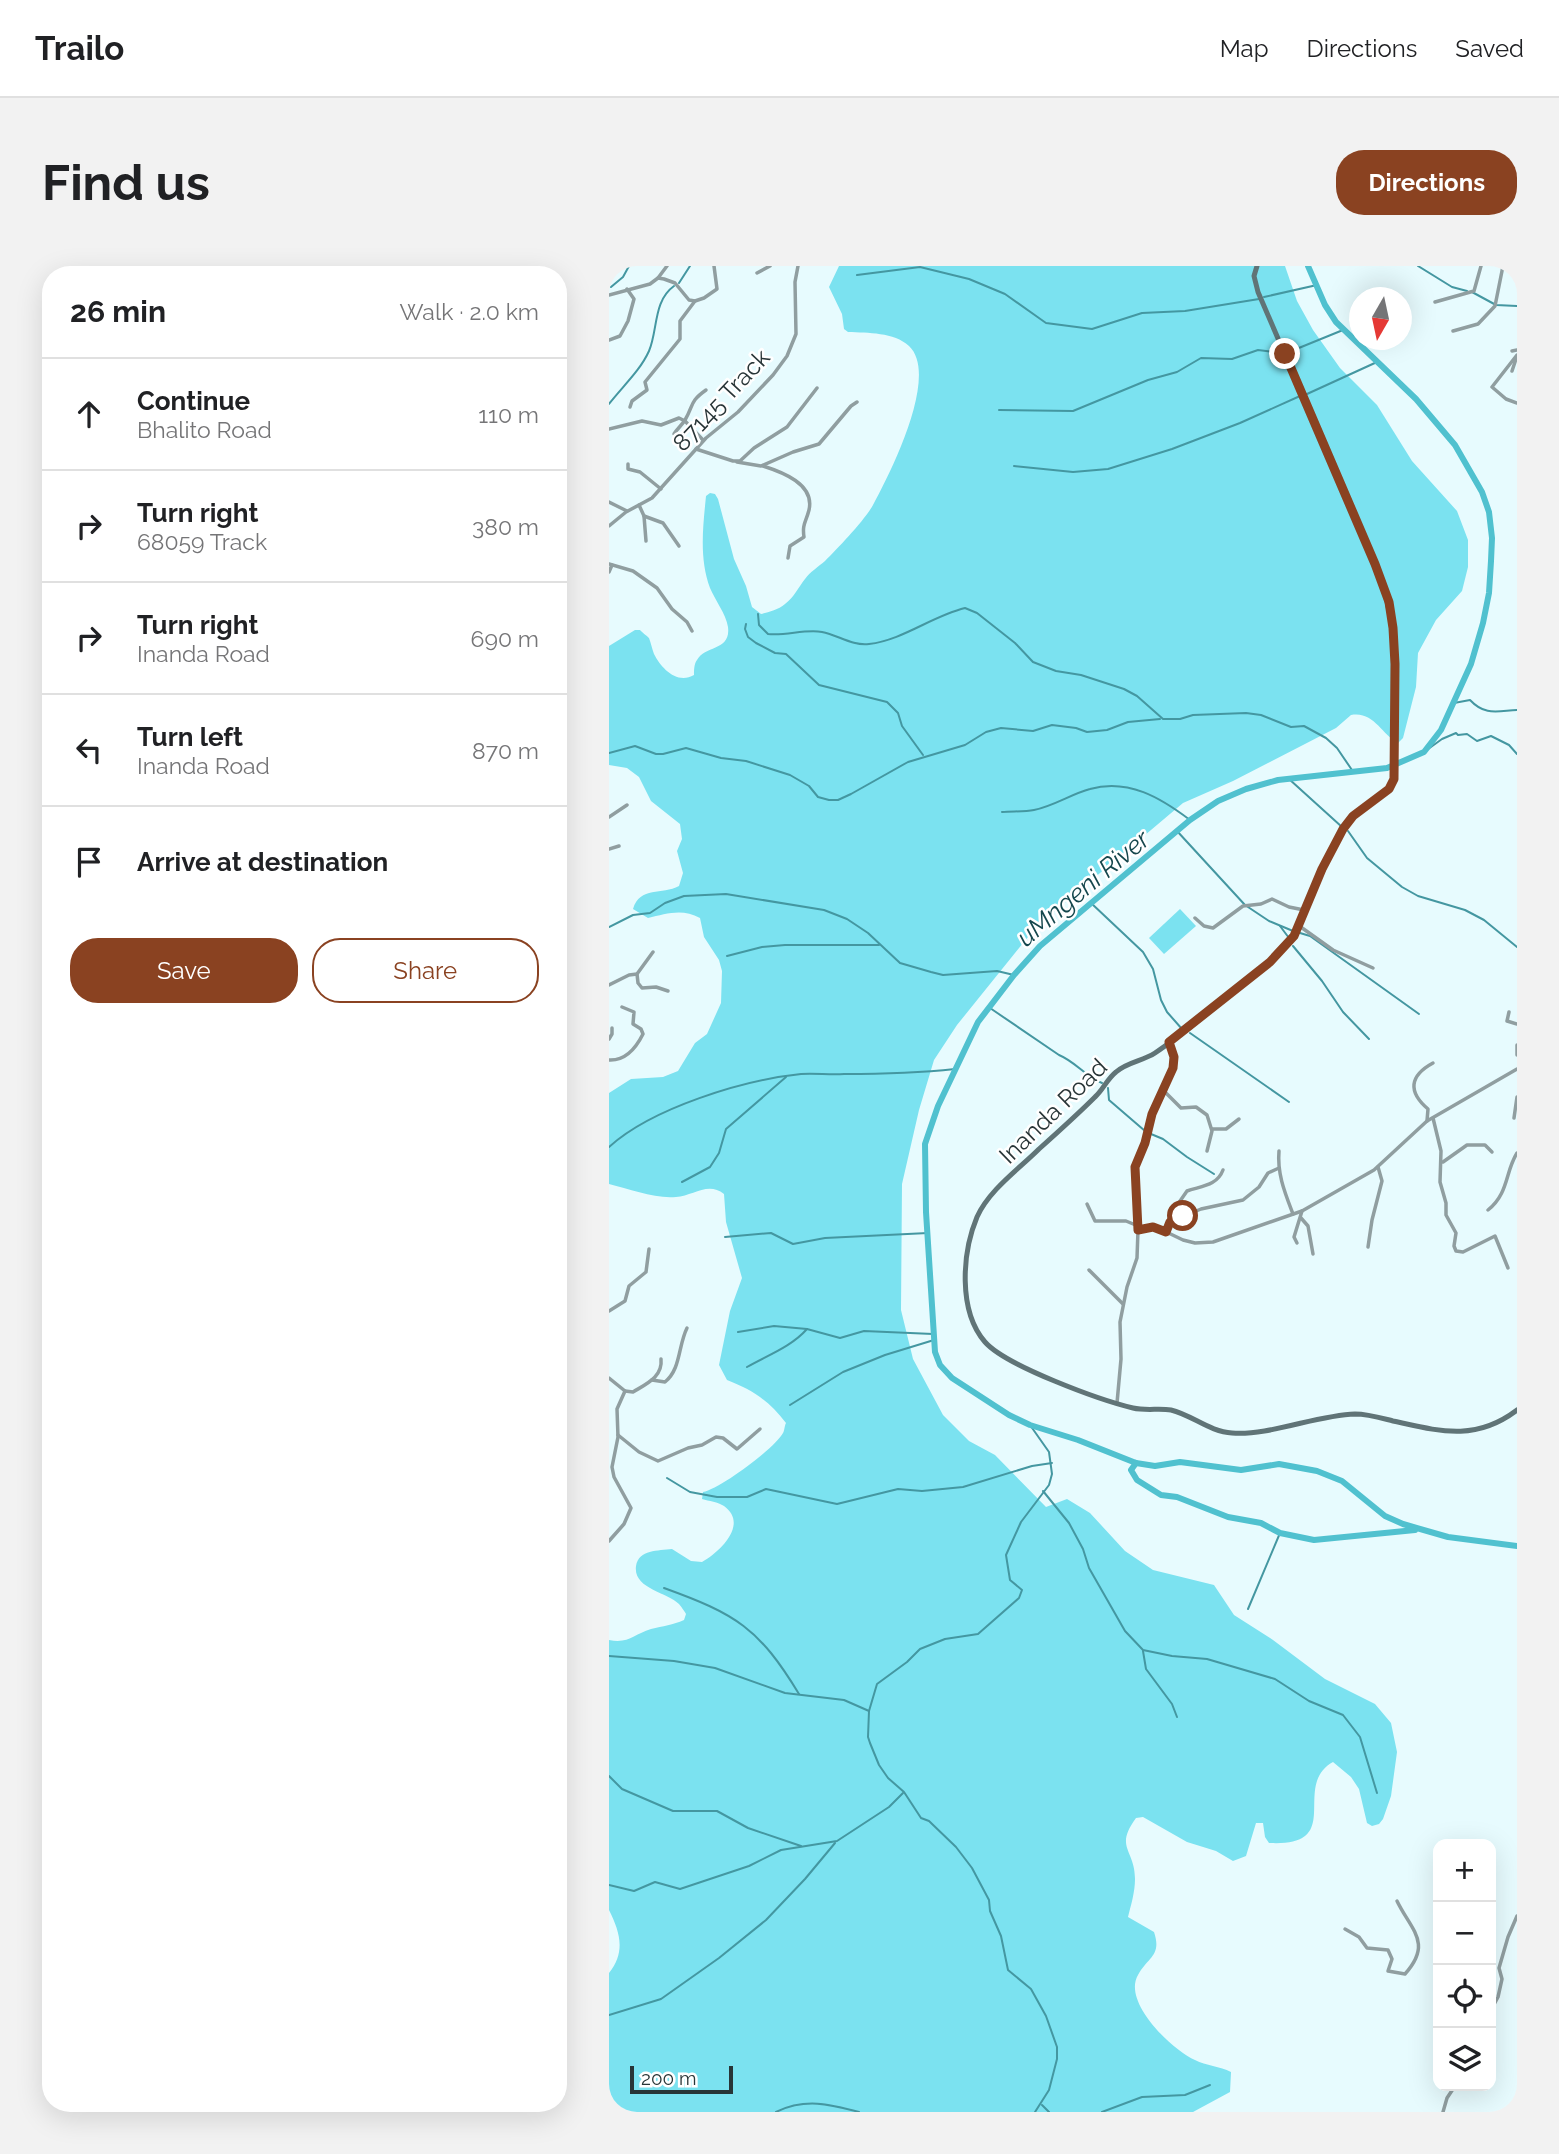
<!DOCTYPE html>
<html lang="en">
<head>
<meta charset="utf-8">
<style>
  body { margin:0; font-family:Raleway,sans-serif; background:#f2f2f2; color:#202124 }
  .controls { position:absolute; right:21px; bottom:21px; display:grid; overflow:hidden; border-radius:14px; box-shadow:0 7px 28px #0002 }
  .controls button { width:63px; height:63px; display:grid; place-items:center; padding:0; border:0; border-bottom:2px solid #e0e0e0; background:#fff; color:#202124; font:35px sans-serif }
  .compass { position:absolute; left:740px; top:21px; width:63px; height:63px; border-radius:50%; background:#fff; box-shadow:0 7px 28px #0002; rotate:189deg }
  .scale { position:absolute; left:21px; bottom:18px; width:103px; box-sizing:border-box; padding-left:7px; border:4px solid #283537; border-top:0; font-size:19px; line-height:24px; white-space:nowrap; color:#283537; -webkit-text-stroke:5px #fff; paint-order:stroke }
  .stop { position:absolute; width:21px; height:21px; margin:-16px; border:5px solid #8a4221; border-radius:50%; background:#fff }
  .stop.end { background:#8a4221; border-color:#fff; box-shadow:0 2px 7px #0008 }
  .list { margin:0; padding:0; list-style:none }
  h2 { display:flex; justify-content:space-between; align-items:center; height:91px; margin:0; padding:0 28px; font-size:30px }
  h2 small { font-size:23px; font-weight:400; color:#757577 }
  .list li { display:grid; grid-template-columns:46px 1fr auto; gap:21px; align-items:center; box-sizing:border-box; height:112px; padding:0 28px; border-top:2px solid #e0e0e0 }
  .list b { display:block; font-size:26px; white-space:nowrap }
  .list p { margin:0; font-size:23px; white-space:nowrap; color:#757577 }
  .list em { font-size:23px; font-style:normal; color:#757577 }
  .actions { display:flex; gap:14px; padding:21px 28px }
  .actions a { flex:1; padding:16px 0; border:2px solid #8a4221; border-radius:28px; text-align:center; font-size:24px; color:#8a4221 }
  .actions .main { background:#8a4221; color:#fff }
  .icon { flex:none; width:38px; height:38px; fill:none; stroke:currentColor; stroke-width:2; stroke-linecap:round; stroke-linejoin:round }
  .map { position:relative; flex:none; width:908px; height:1846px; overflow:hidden; border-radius:28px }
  header { display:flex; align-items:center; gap:42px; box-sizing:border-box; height:98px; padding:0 35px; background:#fff; border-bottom:2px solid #e0e0e0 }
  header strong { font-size:33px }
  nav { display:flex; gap:38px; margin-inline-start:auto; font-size:24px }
  .intro { display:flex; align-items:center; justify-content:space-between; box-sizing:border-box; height:168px; padding:0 42px }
  h1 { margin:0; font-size:49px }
  .button { padding:18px 32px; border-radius:28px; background:#8a4221; color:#fff; font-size:24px; font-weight:700 }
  main { display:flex; gap:42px; padding:0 42px }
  aside { flex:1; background:#fff; border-radius:28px; box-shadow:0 7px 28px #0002 }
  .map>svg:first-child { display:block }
  .green { fill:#7be2f0 }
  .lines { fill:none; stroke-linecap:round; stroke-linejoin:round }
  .stream { stroke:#4497a1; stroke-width:2 }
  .river { stroke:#50c1cf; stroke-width:6 }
  .street { stroke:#909ea0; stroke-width:3.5 }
  .secondary { stroke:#607477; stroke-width:5 }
  .route { stroke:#8a4221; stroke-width:9 }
  .labels { text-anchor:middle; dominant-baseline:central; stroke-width:5; stroke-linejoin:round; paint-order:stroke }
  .street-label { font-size:24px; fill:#283537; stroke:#fff }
  .water-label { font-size:26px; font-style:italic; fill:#15474d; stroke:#fff }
</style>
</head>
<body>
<header>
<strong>Trailo</strong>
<nav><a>Map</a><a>Directions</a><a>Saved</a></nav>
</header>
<div class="intro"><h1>Find us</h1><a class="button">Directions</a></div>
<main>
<aside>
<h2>26 min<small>Walk · 2.0 km</small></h2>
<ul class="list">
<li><svg class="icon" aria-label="ahead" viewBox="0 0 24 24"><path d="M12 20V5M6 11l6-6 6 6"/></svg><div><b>Continue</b><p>Bhalito Road</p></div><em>110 m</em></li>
<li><svg class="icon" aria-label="right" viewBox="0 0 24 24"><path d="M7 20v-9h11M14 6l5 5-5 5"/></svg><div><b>Turn right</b><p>68059 Track</p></div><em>380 m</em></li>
<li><svg class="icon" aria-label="right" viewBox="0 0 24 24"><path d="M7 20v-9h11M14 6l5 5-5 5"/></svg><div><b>Turn right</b><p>Inanda Road</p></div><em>690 m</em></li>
<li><svg class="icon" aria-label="left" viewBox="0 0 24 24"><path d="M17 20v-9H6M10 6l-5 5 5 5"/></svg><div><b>Turn left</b><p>Inanda Road</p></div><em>870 m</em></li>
<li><svg class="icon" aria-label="arrive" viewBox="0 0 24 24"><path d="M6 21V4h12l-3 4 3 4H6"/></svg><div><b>Arrive at destination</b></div></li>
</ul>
<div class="actions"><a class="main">Save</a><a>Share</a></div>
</aside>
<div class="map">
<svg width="908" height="1846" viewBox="0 0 908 1846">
  <rect width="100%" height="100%" fill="#e7fbfe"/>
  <!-- green -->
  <g class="green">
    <path d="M230,0H676L688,35L704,64L731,102L768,139L803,195L848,245L859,274V301L853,325L827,354L809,387L807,421L794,472L789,477C772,468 765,445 742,449L727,462L624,515L574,537L427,661L348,759L325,794L310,844L293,918L292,1044L304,1093L334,1149L360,1175L386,1189L437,1241L458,1233L481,1247L516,1285L544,1304L605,1319L625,1349L664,1374L716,1413L766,1438L782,1457L788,1486L782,1530L774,1553L770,1558L763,1560L758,1557L750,1523L742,1511L724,1496C681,1520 738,1581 660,1577L656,1571L654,1557H647L637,1590L624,1595L607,1585L578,1576L534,1551L527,1552C505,1582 526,1583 526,1613C526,1626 522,1639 519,1651L545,1666C553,1690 539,1691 529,1709C513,1736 563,1784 586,1794C597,1800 611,1800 622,1806L621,1826L584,1846H0V1707C17,1686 11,1666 0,1644V1374C20,1378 25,1368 42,1363C54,1360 64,1359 75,1354L77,1348C76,1346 71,1339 70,1338C58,1326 24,1323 27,1300C30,1283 49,1285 63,1283L82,1295L93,1296C111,1286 140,1258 115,1240C109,1236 100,1235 93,1233L94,1226C111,1223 166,1182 174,1167C175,1166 176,1158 177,1157C160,1135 144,1124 118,1114L110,1099L121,1045L133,1012L117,956L115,928C99,915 84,930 67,931C46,933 21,923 0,918V827L22,813L54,811L69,805L86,777L98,768L112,737L113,705L110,694L95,671L91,652C73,642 57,648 39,652L24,643C31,620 53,629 70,620L74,607L68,585L73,573L71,558L42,535L30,511L18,502L0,499V380L26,364H31C33,366 39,371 40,372C42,377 43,383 45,388C52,402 68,419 85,409C85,404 85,398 88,394C96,379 122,385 119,361C117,348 106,334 101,322C90,292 94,261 97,230L101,227L106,228L109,233L125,293L137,320L143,341L152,348C160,346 169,344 176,338C185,331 189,322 196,313C201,306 209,301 216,295C229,282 255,255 264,239C281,208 331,109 300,80C285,66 259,67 239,66L235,63L233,48L220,21Z"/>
    <path d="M571,643L587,660L555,688L540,672Z"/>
  </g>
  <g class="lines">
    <!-- stream -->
    <g class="stream">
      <path d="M809,0L843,21L858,25"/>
      <path d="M248,9L311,1L360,13L396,28L437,57L483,63L533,47L576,45L650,33"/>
      <path d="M70,17L81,0"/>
      <path d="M2,21L14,11L20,0"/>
      <path d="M863,26L887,39L908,40"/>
      <path d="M655,31L708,19"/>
      <path d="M680,86L734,64"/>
      <path d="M698,128L768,96"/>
      <path d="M0,138C13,121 31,105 40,85C49,64 44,35 65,20"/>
      <path d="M390,144L464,145L539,114L568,106L592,92L623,93L649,84L674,87"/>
      <path d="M405,200L464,206L499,203L563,183L631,157L691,130"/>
      <path d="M149,348L150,359L159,368C177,370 196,363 213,366C229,369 243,380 260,378C294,374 323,350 356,342L368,347L406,377L424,396L447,405L472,409L515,423L528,430L554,453H571L584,449L637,447L652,449L682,461L695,460L717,472L728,482L745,507"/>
      <path d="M137,358L136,363L139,371L147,377L166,387L177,388L210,419L278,436L289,447L293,460L314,489"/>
      <path d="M845,437L861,434C876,450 888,445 908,444"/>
      <path d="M815,486L833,473L847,467L849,469L858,468L868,475L882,470L900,479L908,488"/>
      <path d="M0,487L26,480L47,488H54L77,482L112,492L137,495L181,509L200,520L209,531L220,534H229L242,528L299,496L356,479L377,466L392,462L424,465L443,459L467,462L478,466L498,464L519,456L551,453"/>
      <path d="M680,513L733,561"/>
      <path d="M393,546C403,545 415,546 425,544C445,540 462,528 481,523C519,512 552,532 581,554"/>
      <path d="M568,565L636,639L660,655L684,665"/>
      <path d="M739,565L758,592L793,621L809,630L856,644L875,654L908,681"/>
      <path d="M482,637L534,686L544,703L552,734L558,746L573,763"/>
      <path d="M671,660L680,672"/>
      <path d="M0,661L24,649L41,647L56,637L75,630L117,628L215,644L238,653L259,667L291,697L322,706L334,709L388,705L405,709"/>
      <path d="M691,667L701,670L810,748"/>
      <path d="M684,680L713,715L734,746L760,773"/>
      <path d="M118,690L153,681L176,679H270"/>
      <path d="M381,742L450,789C467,796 477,811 493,817"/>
      <path d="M581,767L680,836"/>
      <path d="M499,822L500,834L536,865"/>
      <path d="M542,868L554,873L578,891L605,908"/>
      <path d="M0,881C43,842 134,814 192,808C206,807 221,809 235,808C272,808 309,807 346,803"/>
      <path d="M73,916L101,901L110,887L117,863L177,811"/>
      <path d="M116,971L162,967L184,978L216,972L319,967"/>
      <path d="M129,1066L165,1060L198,1063L231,1072L255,1065L324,1068"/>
      <path d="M138,1101C159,1089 182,1081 198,1063"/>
      <path d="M181,1139L234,1106L276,1089L325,1074"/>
      <path d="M421,1159L440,1186L443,1208L440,1219L412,1256L397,1289L401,1314L413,1324L410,1332L369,1368L336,1373L311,1383L298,1396L268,1418L260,1445L259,1471L261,1477L270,1499L279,1512L295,1526L312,1552L320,1555L347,1581L363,1602L380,1634L381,1645L392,1670L399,1704L422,1723L437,1750L448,1781V1793L440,1824L426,1846"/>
      <path d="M58,1212L81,1226L108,1231H138L157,1223L228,1238L289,1223L313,1225L354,1221L423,1200L443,1197"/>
      <path d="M434,1225L460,1257L474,1283L480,1302L516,1365L534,1384L563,1390L598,1393L666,1413L700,1435L734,1449L751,1471L768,1527"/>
      <path d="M55,1322C127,1348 150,1362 190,1428"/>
      <path d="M639,1343L671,1267"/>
      <path d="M534,1385L537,1403L563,1438L568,1451"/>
      <path d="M0,1390L65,1395L106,1402L176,1427L235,1434L260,1445"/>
      <path d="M0,1510L13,1523L64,1545H108L139,1562L192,1580"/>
      <path d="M0,1619L25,1625L46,1616L71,1623L140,1600L172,1584L228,1575L280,1541L294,1527"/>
      <path d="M0,1749L52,1733L110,1692L157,1654L196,1613L226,1577"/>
      <path d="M0,1837L6,1846"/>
      <path d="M433,1839L440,1846"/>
      <path d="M167,1846C196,1832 220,1838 250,1846"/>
      <path d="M493,1846L533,1831L576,1829L601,1819"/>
    </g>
    <!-- river -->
    <g class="river">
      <path d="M699,0L716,39L727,56L807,133L846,179L873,226L880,246L883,272L882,295L880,327L874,357L862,398L832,464L815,486L778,502L669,514L637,523L609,535L581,554L431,680L405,709L369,756L329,840L316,878L317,946L326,1086L331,1099L343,1112L400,1149L421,1159L469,1174L527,1197L546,1200L571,1196L632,1204L670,1198L708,1205L733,1215L776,1250L794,1258L839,1271L908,1280"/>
      <path d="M527,1197L522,1204L528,1214L552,1229L568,1231L619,1251L652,1257L671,1267L705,1274L806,1264"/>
    </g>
    <!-- street -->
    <g class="street">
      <path d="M148,7L161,0"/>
      <path d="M49,12L58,0"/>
      <path d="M0,29L41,18L49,12L55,13L66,17L80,34L86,35L95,32L108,23L105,0"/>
      <path d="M826,36L865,25L872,0"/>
      <path d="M844,65L869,58L886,40L894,0"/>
      <path d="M0,74L11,70L19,55L25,33L18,23"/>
      <path d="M903,85L908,84"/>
      <path d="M908,89L883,121L897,133L908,137"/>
      <path d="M903,105L907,93"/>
      <path d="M21,141L23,135L38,124L36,116L71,73V55L86,35"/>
      <path d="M0,163L33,155L52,159L70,152L76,155L94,174"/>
      <path d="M65,168C68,163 73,159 76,154C85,139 80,136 97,124"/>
      <path d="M87,183L124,195H131L145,182L178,161L208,122"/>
      <path d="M128,196L152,200L184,186L210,178L242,140L248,136"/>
      <path d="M19,198V203L31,206L52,223"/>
      <path d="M154,200C173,206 206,218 200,244C197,256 193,258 195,271L181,280L179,292"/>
      <path d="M0,236L18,245"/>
      <path d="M30,239L35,250L37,275"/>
      <path d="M35,250L54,257L70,280"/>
      <path d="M0,260L17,246L43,232L97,172L129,146L164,109L178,90L187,68L186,16L189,0"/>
      <path d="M0,298L24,305L48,322L63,343L78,356L83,365"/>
      <path d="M0,306L3,299"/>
      <path d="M0,551L18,539"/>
      <path d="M0,583L10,580"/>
      <path d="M586,652L595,660L604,662L634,640L652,638L663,633L680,641L695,644"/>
      <path d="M689,659L724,684L764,702"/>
      <path d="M28,708L29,717L33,722L47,721L59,725"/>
      <path d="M0,719L20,709L28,708L44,686"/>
      <path d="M900,746L898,755L908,758"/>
      <path d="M0,773L3,768V762"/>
      <path d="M908,779V789"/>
      <path d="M0,794C17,795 27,782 34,768L32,763L24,758L25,746L13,741"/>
      <path d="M554,824L572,842L587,841L598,849L603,865L598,885"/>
      <path d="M824,852L832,885L831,916L837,937V949L847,967L845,980L847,985L854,986L886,970L899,1002"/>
      <path d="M905,852L908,831"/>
      <path d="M818,855L819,843C799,826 800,810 824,797"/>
      <path d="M603,863H617L630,853"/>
      <path d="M670,885C668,908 676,927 684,948"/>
      <path d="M834,896L858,879H876L883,886"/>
      <path d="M478,938L486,955H517L529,960"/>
      <path d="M879,944C900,927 896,906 908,887"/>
      <path d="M692,952L699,960L704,988"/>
      <path d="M561,956L592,943L634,934L650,921L659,907L670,902"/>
      <path d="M529,964L526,901L536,877L543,848L564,801L565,791L560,778"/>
      <path d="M557,966L562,948L578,925C592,920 608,920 614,904"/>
      <path d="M688,977L685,971L693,945"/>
      <path d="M759,981L763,954L773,915L769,901"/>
      <path d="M480,1004L514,1038"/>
      <path d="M0,1045L16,1035L20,1020L37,1006L40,983"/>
      <path d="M0,1112L16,1125L8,1143L9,1171L3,1201L5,1211L22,1242L15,1258L0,1275"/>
      <path d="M43,1114L56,1116C72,1103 69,1080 78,1062"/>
      <path d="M16,1125L24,1126C37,1118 54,1111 52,1093"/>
      <path d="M508,1137L512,1093L511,1056L518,1021L528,992L529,964L547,961L574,974L586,977L604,976L693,945L765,904L818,855L908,803"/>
      <path d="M9,1169L30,1186L49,1195L79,1182L93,1179L107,1171L114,1172L128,1183L151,1163"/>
      <path d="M736,1663L750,1671L758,1682L779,1684L783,1693L779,1705L796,1708C824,1677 802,1664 788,1635"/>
      <path d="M882,1744L889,1731L893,1713L890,1702L899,1671L908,1650"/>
      <path d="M834,1846L838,1832L846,1820"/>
    </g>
    <!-- secondary -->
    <path class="secondary" d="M648,0L645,10L649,26L766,298C789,355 785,393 785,452C785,473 788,497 784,517L778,525L744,550L734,563L713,603L685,670L661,696C623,726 586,760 546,787C534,795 518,796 507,806C498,813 494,824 486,831C468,849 449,866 430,883C410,903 380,924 368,951C353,987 349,1045 376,1076C397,1100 491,1134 524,1142C537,1145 550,1142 562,1144C583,1149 601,1166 623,1167C660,1170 708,1149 746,1148C759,1148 772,1152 784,1155C830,1165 866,1176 908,1144"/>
  </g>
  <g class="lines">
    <!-- route -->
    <path class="route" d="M574,950L561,956L557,966L544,961L529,964L526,901L536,877L543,848L564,802L565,791L560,776L661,696L685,670L713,603L734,563L744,550L780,523L785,513L786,398L784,362L780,336L766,298L676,88"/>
  </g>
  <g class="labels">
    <!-- street labels -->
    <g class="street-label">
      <text transform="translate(112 134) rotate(-47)">87145 Track</text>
      <text transform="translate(444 845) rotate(-44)">Inanda Road</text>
    </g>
    <!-- water labels -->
    <g class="water-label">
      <text transform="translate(474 622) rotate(-40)">uMngeni River</text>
    </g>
  </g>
</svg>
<div class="controls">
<button>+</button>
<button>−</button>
<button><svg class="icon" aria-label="locate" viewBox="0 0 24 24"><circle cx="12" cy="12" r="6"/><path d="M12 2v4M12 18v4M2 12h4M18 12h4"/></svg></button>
<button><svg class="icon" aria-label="layers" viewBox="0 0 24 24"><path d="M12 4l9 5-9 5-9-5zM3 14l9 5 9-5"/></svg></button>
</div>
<svg class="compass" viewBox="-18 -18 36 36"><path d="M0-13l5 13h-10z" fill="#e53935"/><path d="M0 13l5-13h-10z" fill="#757577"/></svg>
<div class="scale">200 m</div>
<div class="stop" style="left:574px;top:950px"></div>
<div class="stop end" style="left:676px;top:88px"></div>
</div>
</main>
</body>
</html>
